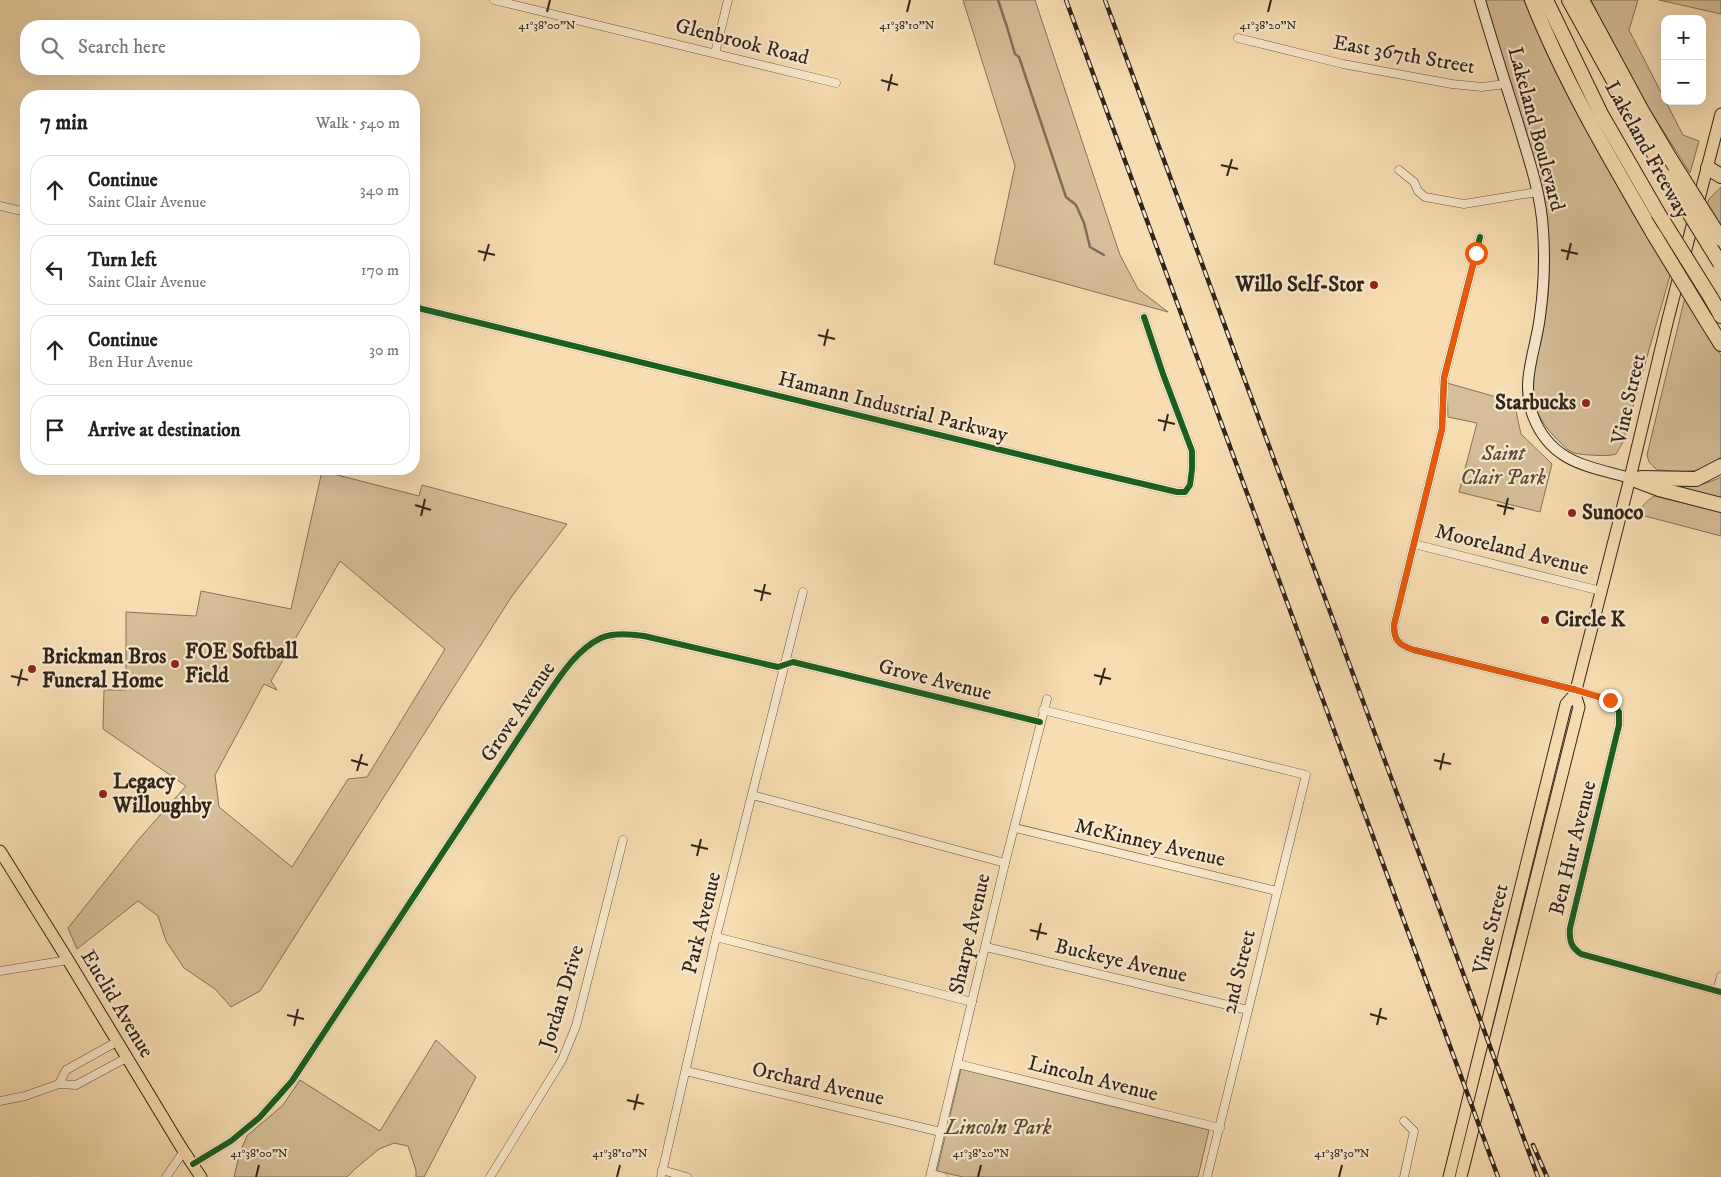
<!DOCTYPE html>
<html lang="en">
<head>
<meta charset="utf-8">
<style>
  body { margin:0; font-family:"IM FELL DW Pica",serif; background:#f6f6f6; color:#222 }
  .controls { position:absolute; right:15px; top:15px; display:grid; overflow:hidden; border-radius:10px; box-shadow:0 5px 20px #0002 }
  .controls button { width:45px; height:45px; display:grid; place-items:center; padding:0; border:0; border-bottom:1px solid #e0e0e0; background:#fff; color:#222; font:25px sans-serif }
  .stop { position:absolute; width:15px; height:15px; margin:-11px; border:4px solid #ea580c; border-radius:50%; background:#fff }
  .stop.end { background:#ea580c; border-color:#fff; box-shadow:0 1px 5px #0008 }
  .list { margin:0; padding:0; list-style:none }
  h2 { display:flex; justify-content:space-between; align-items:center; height:65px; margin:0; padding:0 20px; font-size:21px }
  h2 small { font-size:16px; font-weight:400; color:#767676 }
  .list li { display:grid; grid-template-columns:32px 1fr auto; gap:15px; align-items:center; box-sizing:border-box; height:70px; margin:0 10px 10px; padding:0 10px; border:1px solid #e0e0e0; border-radius:20px }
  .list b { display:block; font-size:19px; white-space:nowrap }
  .list p { margin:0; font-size:16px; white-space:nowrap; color:#767676 }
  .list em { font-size:16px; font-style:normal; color:#767676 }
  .icon { flex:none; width:28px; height:28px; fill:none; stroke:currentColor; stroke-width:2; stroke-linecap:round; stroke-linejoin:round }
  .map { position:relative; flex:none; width:1721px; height:1177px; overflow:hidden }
  .search { position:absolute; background:#fff; box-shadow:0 5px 20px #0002; left:20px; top:20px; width:400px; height:55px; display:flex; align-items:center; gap:12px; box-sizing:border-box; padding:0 18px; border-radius:20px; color:#767676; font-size:19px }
  .panel { position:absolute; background:#fff; box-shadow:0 5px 20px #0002; left:20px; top:90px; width:400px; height:385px; border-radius:20px }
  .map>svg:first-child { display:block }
  .green { fill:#d6be98; stroke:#83725a; fill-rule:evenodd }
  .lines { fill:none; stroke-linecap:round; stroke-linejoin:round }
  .stream { stroke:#7f6e57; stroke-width:2.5 }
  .street-casing { stroke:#625341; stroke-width:9 }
  .secondary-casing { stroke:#30251b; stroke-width:12 }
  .primary-casing { stroke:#30251b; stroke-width:13 }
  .highway-casing { stroke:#30251b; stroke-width:16 }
  .street { stroke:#fae9cd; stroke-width:8 }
  .secondary { stroke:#fae9cd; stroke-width:10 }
  .primary { stroke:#f8ddb2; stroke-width:11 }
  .highway { stroke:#f8ddb2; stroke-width:14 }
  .rail-casing { stroke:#30251b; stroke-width:4.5 }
  .rail { stroke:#fae9cd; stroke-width:2.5; stroke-dasharray:8; stroke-linecap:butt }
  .highway-bridge-casing { stroke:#30251b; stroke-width:16; stroke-linecap:butt }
  .highway-bridge { stroke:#f8ddb2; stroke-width:14 }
  .cycleway-casing { stroke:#fae9cd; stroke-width:9 }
  .cycleway { stroke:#1b5e20; stroke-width:6 }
  .route { stroke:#ea580c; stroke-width:6 }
  .ticks { fill:none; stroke:#30251b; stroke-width:2 }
  .poi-dot { fill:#8f2418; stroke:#fae9cd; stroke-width:2 }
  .labels { text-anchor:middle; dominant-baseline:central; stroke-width:4.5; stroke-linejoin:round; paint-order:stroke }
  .street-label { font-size:21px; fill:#30251b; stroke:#fae9cd }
  .poi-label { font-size:21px; font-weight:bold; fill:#30251b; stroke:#fae9cd; text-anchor:start }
  .park-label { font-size:21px; font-style:italic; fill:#5a4b3a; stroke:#fae9cd }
  .ticks-label { font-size:12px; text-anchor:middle; fill:#30251b; stroke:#fae9cd; stroke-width:4.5; stroke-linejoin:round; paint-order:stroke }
</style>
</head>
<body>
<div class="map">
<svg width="1721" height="1177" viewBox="0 0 1721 1177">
  <rect width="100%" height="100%" fill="#f8ddb2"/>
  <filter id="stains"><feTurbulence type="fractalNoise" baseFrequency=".004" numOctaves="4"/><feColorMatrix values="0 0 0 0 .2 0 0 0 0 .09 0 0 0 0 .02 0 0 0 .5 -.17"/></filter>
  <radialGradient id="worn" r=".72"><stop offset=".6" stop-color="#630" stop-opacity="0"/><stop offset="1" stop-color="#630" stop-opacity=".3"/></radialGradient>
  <!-- green -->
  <g class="green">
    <path d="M963,0H1035L1120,255L1138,289L1168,312L994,264L1015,166Z"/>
    <path d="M1485,0H1524L1562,83L1632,212L1671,272L1623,442L1616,454C1609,457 1582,455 1574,453C1569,451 1565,448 1562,444C1537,421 1528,400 1534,366C1536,356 1540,346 1542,336C1545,319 1548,301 1549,283C1550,248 1546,215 1540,180Z"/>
    <path d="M1591,0H1638L1629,30L1683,135L1699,141L1690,173L1629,77Z"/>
    <path d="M1659,0H1721V14Z"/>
    <path d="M1721,187V230L1707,206L1709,199Z"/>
    <path d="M1685,297L1721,355V457C1700,476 1683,471 1657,470L1649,462L1647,455Z"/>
    <path d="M1447,383L1514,402L1521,434L1552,464L1540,512L1459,492L1477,423L1448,417Z"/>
    <path d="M322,471L419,496L422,485L567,524L512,596L260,991L231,1007L215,989L184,968L166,941L158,916L138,901L77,949L68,928L139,839L186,786L103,729L104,690H126V612L196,616L201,591L291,609ZM340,561L445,649L367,777L348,779L292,867L219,807L215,775L264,684L277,690L271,681Z"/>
    <path d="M1721,477V501L1672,486C1690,488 1705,485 1721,477Z"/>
    <path d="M1654,496L1721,512V536L1641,515C1641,505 1646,502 1654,496Z"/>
    <path d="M436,1040L476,1077L424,1177H416V1170L408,1146L394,1143L379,1149L355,1169L347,1177H234L240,1152L247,1136L283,1105L300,1080L380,1131Z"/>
    <path d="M961,1069L1209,1130L1198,1177H963L937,1171Z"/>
  </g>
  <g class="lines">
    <!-- stream -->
    <path class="stream" d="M998,0L1007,27L1015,54L1019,57L1066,197L1076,205L1084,223L1090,247L1104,255"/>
    <!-- street casing -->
    <g class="street-casing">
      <g id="street">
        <path d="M494,0L836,83"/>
        <path d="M1238,38L1343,64L1452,84L1482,87L1505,84"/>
        <path d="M715,53L728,0"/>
        <path d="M1399,170L1414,182L1418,191L1425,197L1464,204L1537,192"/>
        <path d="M0,206L26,212"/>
        <path d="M1480,237L1444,378L1442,429L1394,625C1394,641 1399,645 1414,650L1576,690L1612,701L1619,712V725L1570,928C1569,941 1571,947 1581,954L1721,992"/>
        <path d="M414,307L1075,468L1177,492H1185L1190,485L1192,469V451L1163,374L1144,317"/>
        <path d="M1414,544L1601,591"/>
        <path d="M1043,710L1306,775L1207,1177"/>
        <path d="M752,795L1005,863"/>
        <path d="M1015,828L1277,891"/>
        <path d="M716,937L972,1002"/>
        <path d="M986,947L1248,1010"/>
        <path d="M0,971L68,960"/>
        <path d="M1717,991L1721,976"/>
        <path d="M958,1064L1220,1128"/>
        <path d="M686,1071L941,1132"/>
        <path d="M59,1084L66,1070L118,1041"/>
        <path d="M0,1101L25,1096L59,1084L76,1085L128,1057"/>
        <path d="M1404,1121L1414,1131L1404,1177"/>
        <path d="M193,1164L231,1141L259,1118L292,1081L541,704C558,680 574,651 601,638C614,632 631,634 644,636L778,667L793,662L1040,722"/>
        <path d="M662,1170L687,1177"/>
        <path d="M931,1174L943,1177"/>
        <path d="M166,1177L184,1151"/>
        <path d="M490,1177L562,1060L576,1026L623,840"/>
        <path d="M661,1177L716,937L803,592"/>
        <path d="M930,1177L1005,863L1047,699"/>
      </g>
    </g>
    <!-- secondary casing -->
    <g class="secondary-casing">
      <path id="secondary" d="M1480,0C1492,41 1505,82 1518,123C1528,157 1541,193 1543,230C1545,259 1544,287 1540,316C1536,351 1520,381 1533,416C1551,463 1588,466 1630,478"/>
    </g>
    <!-- primary casing -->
    <g class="primary-casing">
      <g id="primary">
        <path d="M0,851L68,960L181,1147L201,1177"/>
        <path d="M1449,1177L1566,704L1575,694L1576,690L1630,478L1668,319L1721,114"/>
        <path d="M1461,1177L1579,707L1575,694"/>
      </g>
    </g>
    <!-- highway casing -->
    <g class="highway-casing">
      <g id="highway">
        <path d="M1532,0C1564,81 1609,157 1653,233"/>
        <path d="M1546,0L1601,114L1658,213"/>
        <path d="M1569,0L1667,177"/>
        <path d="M1582,0L1642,111L1671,160"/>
        <path d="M1708,168L1721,176"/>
        <path d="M1711,298L1721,316"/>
        <path d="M1706,320L1721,344"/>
        <path d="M1630,478L1659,489L1721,505"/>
        <path d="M1641,478L1696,479L1721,466"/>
      </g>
    </g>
    <!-- street -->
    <use href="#street" class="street"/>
    <!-- secondary -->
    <use href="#secondary" class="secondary"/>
    <!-- primary -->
    <use href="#primary" class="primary"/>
    <!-- highway -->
    <use href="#highway" class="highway"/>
    <!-- rail casing -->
    <g class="rail-casing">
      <g id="rail">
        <path d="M1066,0L1498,1177"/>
        <path d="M1105,0L1538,1177"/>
        <path d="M1533,1145L1547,1177"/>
      </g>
    </g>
    <!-- rail -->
    <use href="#rail" class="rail"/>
    <!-- highway-bridge casing -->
    <g class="highway-bridge-casing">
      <g id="highway-bridge">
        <path d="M1671,160L1721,239"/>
        <path d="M1667,177L1720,263"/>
        <path d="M1658,213L1711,298"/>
        <path d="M1653,233L1706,320"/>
      </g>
    </g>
    <!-- highway-bridge -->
    <use href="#highway-bridge" class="highway-bridge"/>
    <!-- cycleway casing -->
    <g class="cycleway-casing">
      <g id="cycleway">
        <path d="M1480,237L1444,378L1442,429L1394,625C1394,641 1399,645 1414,650L1576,690L1612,701L1619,712V725L1570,928C1569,941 1571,947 1581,954L1721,992"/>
        <path d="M414,307L1075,468L1177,492H1185L1190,485L1192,469V451L1163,374L1144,317"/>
        <path d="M193,1164L231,1141L259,1118L292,1081L541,704C558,680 574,651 601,638C614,632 631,634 644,636L778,667L793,662L1040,722"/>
      </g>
    </g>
    <!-- cycleway -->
    <use href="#cycleway" class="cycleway"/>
  </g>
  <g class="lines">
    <!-- route -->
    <path class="route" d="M1476,253L1444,378L1442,429L1394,625C1394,641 1399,645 1414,650L1576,690L1610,700"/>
  </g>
  <!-- ticks -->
  <path class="ticks" d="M547,12L550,0M907,12L910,0M1268,12L1271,0M881,80L898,85M888,91L892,74M1221,165L1238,169M1227,176L1232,159M1561,250L1578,254M478,251L495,255M1567,260L1571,243M484,261L489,244M818,335L835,339M824,346L828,329M1158,420L1175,424M1164,431L1168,414M415,505L431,510M1497,505L1514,509M1504,515L1508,498M421,516L425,499M754,590L771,594M761,601L765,584M1094,675L1111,679M11,676L28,680M1100,685L1105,668M18,686L22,669M351,760L368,765M1434,760L1451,764M1440,770L1444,753M357,771L362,754M691,845L708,849M697,856L701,839M1030,930L1047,934M1037,940L1041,923M1370,1014L1387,1019M287,1015L304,1019M1377,1025L1381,1008M294,1026L298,1009M627,1100L644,1104M634,1110L638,1094M256,1177L259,1165M617,1177L620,1165M978,1177L981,1165M1339,1177L1342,1165"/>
  <!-- markers -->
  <g class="poi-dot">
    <circle cx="1374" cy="285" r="5"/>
    <circle cx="1586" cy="403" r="5"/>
    <circle cx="1572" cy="513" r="5"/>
    <circle cx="1545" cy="620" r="5"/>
    <circle cx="175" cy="664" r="5"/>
    <circle cx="32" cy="669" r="5"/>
    <circle cx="103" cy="794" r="5"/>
  </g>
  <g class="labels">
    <!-- street labels -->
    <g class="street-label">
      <text transform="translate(742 42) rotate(14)">Glenbrook Road</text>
      <text transform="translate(1404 55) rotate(10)">East 367th Street</text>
      <text transform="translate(1536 129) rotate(75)">Lakeland Boulevard</text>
      <text transform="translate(1647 150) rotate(61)">Lakeland Freeway</text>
      <text transform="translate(1629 399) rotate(-77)">Vine Street</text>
      <text transform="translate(893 407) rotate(14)">Hamann Industrial Parkway</text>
      <text transform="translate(1512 550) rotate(14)">Mooreland Avenue</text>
      <text transform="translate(935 680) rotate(14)">Grove Avenue</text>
      <text transform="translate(518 712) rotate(-56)">Grove Avenue</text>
      <text transform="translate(1150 843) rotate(13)">McKinney Avenue</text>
      <text transform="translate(1573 848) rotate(-76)">Ben Hur Avenue</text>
      <text transform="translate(702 923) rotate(-76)">Park Avenue</text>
      <text transform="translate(1491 929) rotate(-76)">Vine Street</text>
      <text transform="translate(970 934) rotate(-77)">Sharpe Avenue</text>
      <text transform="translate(1121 961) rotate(13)">Buckeye Avenue</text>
      <text transform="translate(1239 972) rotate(-76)">2nd Street</text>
      <text transform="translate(562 997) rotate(-73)">Jordan Drive</text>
      <text transform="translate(117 1004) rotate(59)">Euclid Avenue</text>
      <text transform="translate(1093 1079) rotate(14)">Lincoln Avenue</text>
      <text transform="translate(818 1084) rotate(13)">Orchard Avenue</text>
    </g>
    <!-- poi labels -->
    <g class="poi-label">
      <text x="1364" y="285" text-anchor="end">Willo Self-Stor</text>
      <text x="1576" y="403" text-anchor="end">Starbucks</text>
      <text x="1582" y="513">Sunoco</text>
      <text x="1555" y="620">Circle K</text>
      <text x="185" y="652">FOE Softball<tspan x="185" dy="24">Field</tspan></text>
      <text x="42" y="657">Brickman Bros<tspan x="42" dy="24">Funeral Home</tspan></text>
      <text x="113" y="782">Legacy<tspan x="113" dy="24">Willoughby</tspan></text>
    </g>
    <!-- park labels -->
    <g class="park-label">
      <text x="1503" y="454">Saint<tspan x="1503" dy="24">Clair Park</tspan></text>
      <text x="998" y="1128">Lincoln Park</text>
    </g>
  </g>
  <g class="ticks-label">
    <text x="547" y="29">41°38'00"N</text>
    <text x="907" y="29">41°38'10"N</text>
    <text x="1268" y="29">41°38'20"N</text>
    <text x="259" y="1157">41°38'00"N</text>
    <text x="620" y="1157">41°38'10"N</text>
    <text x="981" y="1157">41°38'20"N</text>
    <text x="1342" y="1157">41°38'30"N</text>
  </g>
  <rect width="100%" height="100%" filter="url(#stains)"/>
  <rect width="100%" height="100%" fill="url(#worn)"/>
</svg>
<div class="controls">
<button>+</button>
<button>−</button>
</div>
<div class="stop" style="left:1476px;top:253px"></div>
<div class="stop end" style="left:1610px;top:700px"></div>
<div class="search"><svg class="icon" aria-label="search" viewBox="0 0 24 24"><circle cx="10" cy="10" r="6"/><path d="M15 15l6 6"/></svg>Search here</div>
<section class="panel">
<h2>7 min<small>Walk · 540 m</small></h2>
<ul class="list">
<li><svg class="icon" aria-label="ahead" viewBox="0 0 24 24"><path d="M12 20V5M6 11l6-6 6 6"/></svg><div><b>Continue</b><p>Saint Clair Avenue</p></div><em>340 m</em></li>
<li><svg class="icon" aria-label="left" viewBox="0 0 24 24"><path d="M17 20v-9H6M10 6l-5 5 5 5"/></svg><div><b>Turn left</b><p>Saint Clair Avenue</p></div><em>170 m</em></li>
<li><svg class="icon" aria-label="ahead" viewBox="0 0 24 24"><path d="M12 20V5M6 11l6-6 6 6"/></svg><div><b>Continue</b><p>Ben Hur Avenue</p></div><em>30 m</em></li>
<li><svg class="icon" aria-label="arrive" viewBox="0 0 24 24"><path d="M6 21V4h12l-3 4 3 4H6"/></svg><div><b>Arrive at destination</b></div></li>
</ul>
</section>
</div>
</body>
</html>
